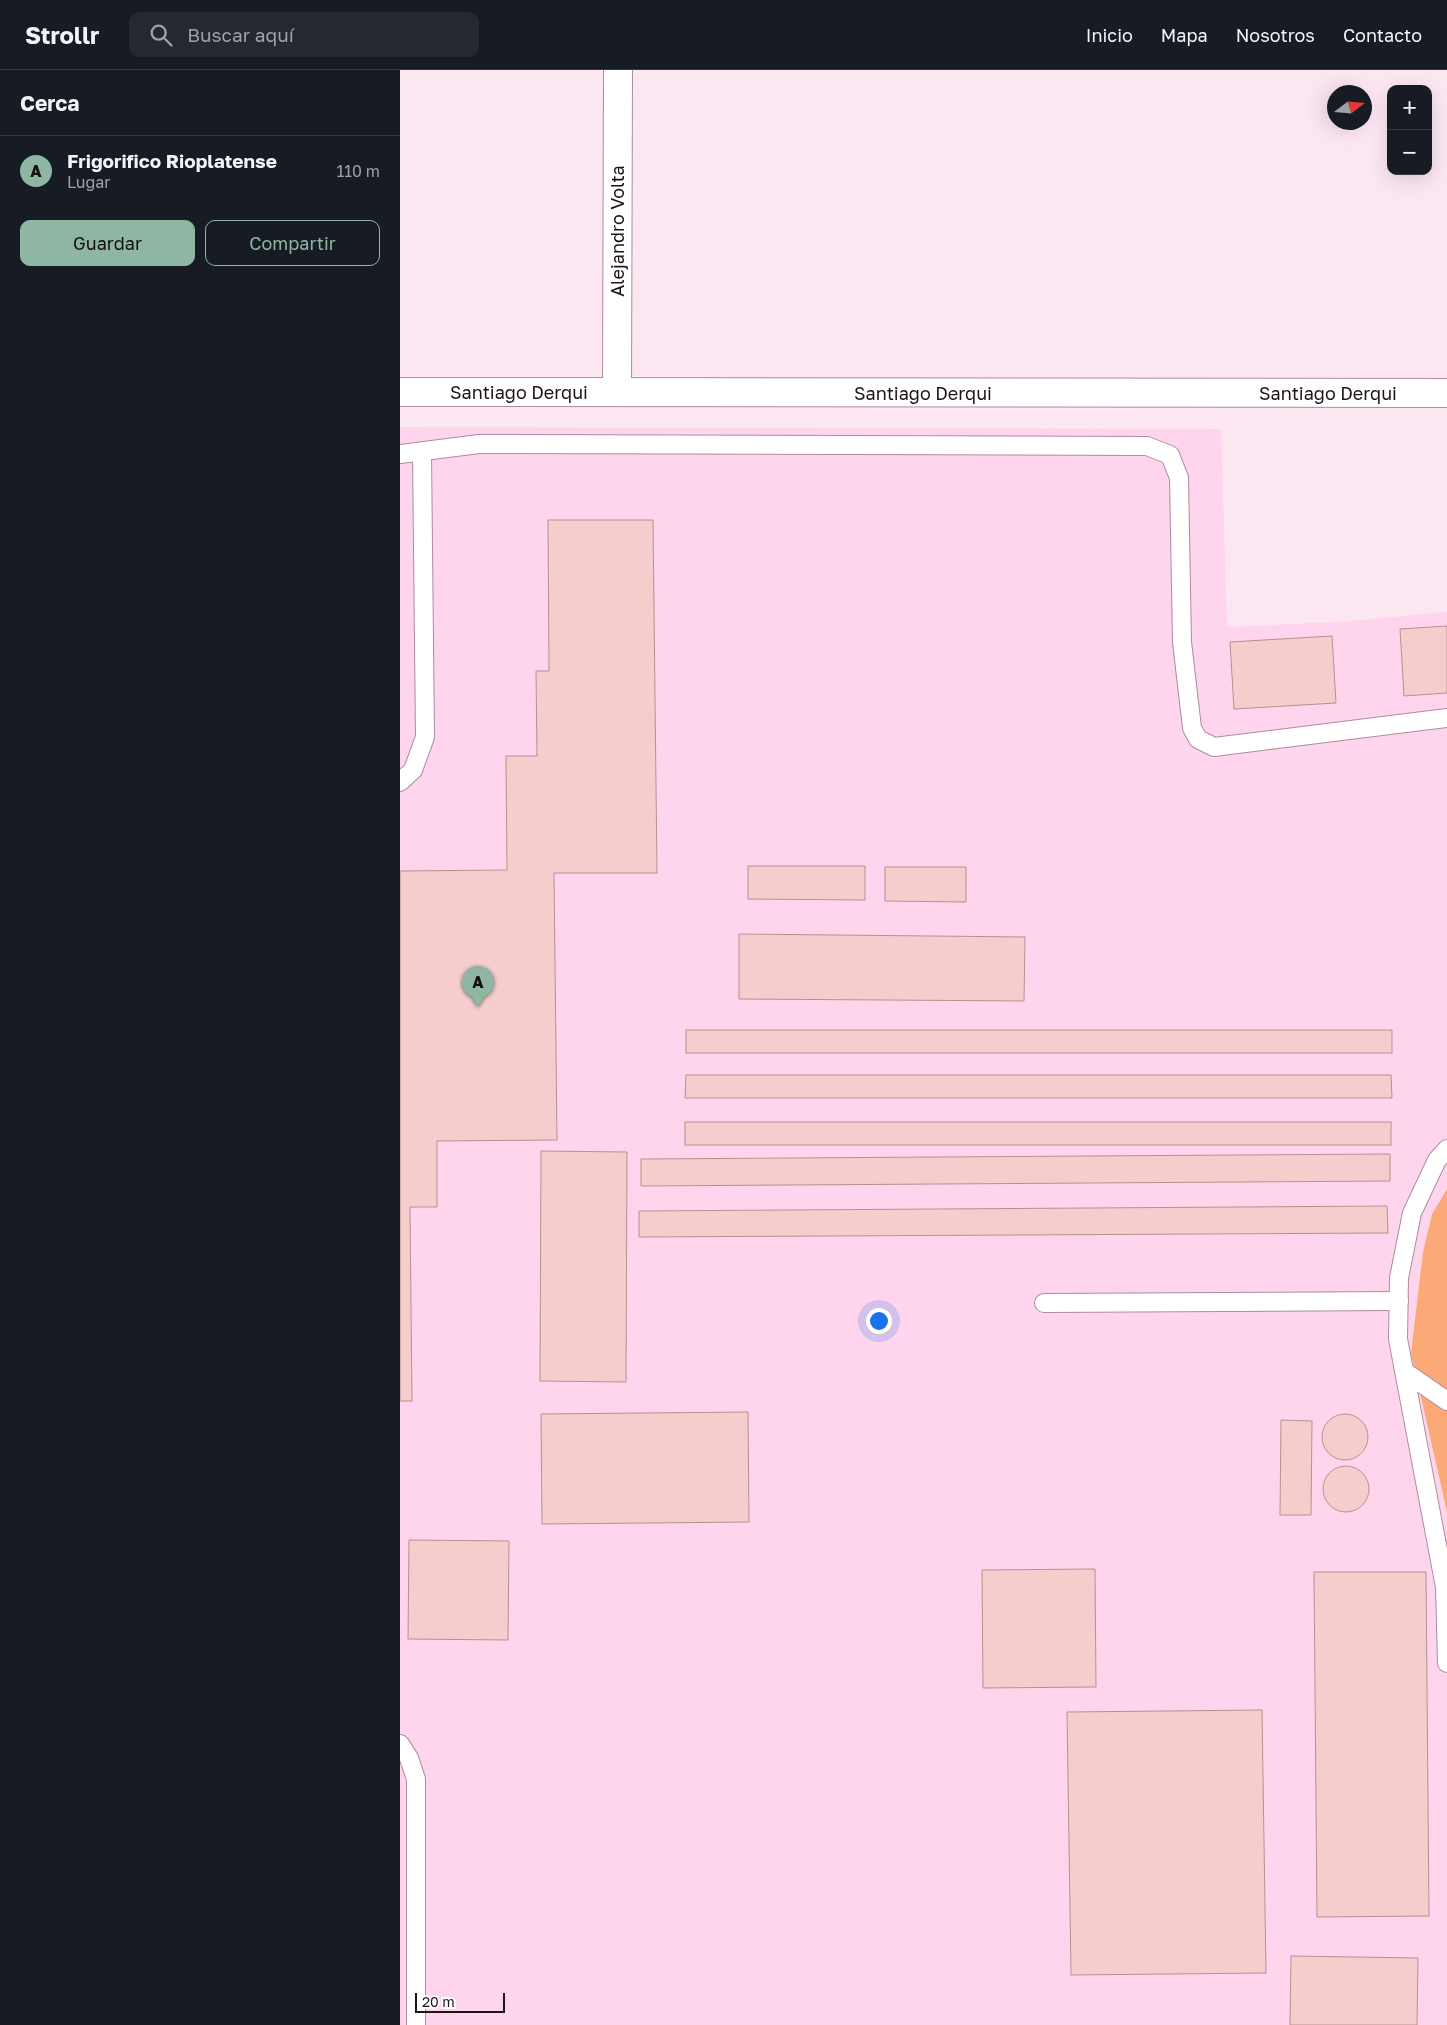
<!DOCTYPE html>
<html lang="es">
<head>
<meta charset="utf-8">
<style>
  body { margin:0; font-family:"Golos Text",sans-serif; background:#242831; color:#f1f3f6 }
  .controls { position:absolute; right:15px; top:15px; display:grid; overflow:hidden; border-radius:10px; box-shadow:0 5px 20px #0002 }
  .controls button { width:45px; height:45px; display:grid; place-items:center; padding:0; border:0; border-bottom:1px solid #363941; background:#171b24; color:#f1f3f6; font:25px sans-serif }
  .compass { position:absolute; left:927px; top:15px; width:45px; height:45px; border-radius:50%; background:#171b24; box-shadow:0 5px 20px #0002; rotate:74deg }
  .scale { position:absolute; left:15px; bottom:12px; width:90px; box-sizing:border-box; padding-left:5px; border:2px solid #1f131a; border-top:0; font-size:14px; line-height:18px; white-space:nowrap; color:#1f131a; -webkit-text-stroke:4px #fff; paint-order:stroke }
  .you { position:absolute; left:478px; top:1250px; width:18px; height:18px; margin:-12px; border:4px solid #fff; border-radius:50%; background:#1a73e8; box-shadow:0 0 0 8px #1a73e833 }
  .badge { display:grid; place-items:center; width:32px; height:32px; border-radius:50%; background:#8eb6a3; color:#111; font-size:16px; font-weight:700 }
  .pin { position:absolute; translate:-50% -41px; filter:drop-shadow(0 1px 2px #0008) }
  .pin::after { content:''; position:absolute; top:26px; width:18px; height:15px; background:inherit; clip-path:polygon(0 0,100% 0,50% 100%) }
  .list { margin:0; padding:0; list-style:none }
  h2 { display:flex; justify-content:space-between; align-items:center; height:65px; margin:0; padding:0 20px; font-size:21px }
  h2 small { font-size:16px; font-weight:400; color:#9ea1a6 }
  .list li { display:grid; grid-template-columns:32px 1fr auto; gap:15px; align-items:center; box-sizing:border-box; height:70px; padding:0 20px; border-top:1px solid #363941 }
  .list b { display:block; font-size:19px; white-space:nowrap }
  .list p { margin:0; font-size:16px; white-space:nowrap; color:#9ea1a6 }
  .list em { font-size:16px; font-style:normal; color:#9ea1a6 }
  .actions { display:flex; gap:10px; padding:15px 20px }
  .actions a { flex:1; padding:11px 0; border:1px solid #8eb6a3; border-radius:10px; text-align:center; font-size:18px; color:#8eb6a3 }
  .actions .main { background:#8eb6a3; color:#111 }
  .icon { flex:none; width:28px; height:28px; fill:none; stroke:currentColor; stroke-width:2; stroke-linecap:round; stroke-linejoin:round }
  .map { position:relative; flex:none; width:1047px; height:1955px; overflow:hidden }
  header { display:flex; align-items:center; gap:30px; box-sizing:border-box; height:70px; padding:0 25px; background:#171b24; border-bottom:1px solid #363941 }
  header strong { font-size:24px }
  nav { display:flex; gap:28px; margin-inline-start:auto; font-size:18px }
  .search { width:350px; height:45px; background:#242831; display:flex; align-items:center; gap:12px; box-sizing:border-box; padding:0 18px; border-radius:10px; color:#9ea1a6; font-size:19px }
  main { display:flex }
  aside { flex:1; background:#171b24 }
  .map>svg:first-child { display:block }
  .built { fill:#ffd5ed }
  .forest { fill:#fba976 }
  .building { fill:#f5cdcd; stroke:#b69191 }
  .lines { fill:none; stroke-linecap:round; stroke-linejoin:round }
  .lane-casing { stroke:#ac8c9e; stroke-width:20 }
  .street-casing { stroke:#ac8c9e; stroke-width:30 }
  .lane { stroke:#fff; stroke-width:18 }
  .street { stroke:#fff; stroke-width:28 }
  .labels { text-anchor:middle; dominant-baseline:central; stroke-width:4.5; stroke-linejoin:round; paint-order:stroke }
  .street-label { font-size:18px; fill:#1f131a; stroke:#fff }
</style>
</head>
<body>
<header>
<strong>Strollr</strong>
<div class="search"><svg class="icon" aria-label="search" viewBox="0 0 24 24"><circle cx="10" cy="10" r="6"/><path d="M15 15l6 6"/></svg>Buscar aquí</div>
<nav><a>Inicio</a><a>Mapa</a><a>Nosotros</a><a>Contacto</a></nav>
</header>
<main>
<aside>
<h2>Cerca<small></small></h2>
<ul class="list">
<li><span class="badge">A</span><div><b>Frigorifico Rioplatense</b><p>Lugar</p></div><em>110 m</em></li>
</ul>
<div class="actions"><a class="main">Guardar</a><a>Compartir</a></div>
</aside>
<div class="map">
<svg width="1047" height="1955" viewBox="0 0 1047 1955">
  <rect width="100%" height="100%" fill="#fbe6f2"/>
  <!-- built -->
  <path class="built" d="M0,357L821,359L827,557L939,552L1047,542V1119L1032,1144L1023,1182L1011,1283L1047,1442V1955H0Z"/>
  <!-- forest -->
  <path class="forest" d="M1047,1119V1442L1011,1283L1023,1182L1032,1144Z"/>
  <!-- building -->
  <g class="building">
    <path d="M148,450H253L257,803H154L157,1070L37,1071V1137H10L12,1331H0V801L107,800L106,686H137L136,601H149Z"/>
    <path d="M1047,556V623L1004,626L1000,559Z"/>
    <path d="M932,566L936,633L834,639L830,572Z"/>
    <path d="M348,796H465V830L348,829Z"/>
    <path d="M485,797H566V832L485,831Z"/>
    <path d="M339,864L625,867L624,931L339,929Z"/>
    <rect x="286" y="960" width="706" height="23"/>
    <path d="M286,1005H991L992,1028H285Z"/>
    <rect x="285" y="1052" width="706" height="23"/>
    <path d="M141,1081L227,1082L226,1312L140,1311Z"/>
    <path d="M990,1084V1111L241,1116V1089Z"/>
    <path d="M987,1136L988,1163L239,1167V1141Z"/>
    <path d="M348,1342L349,1452L142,1454L141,1344Z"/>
    <circle cx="945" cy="1367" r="23"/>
    <path d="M881,1350L912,1351L911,1445H880Z"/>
    <circle cx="946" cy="1419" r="23"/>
    <path d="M9,1470L109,1471L108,1570L8,1569Z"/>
    <path d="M695,1499L696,1617L583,1618L582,1500Z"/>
    <path d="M914,1502H1026L1029,1846L917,1847Z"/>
    <path d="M862,1640L866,1903L671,1905L667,1642Z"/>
    <path d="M891,1886L1018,1888L1017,1955H890Z"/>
  </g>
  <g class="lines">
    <!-- lane casing -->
    <g class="lane-casing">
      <g id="lane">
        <path d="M0,384L79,374L747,376L770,385L779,408L782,572L792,658L798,669L814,677L1047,648"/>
        <path d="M0,712L13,700L25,667L22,382"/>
        <path d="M1047,1079L1037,1090L1012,1143L999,1208L998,1269L1045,1517L1047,1593"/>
        <path d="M644,1233L999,1231"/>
        <path d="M1005,1302L1047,1331"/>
        <path d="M0,1674L9,1688L16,1709V1955"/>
      </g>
    </g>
    <!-- street casing -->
    <g class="street-casing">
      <g id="street">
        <path d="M0,322L1047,323"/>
        <path d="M217,322L218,0"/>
      </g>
    </g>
    <!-- lane -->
    <use href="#lane" class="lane"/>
    <!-- street -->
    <use href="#street" class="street"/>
  </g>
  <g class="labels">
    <!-- street labels -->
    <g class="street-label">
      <text transform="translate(217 161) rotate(-90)">Alejandro Volta</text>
      <text x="119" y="322">Santiago Derqui</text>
      <text x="523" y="323">Santiago Derqui</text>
      <text x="928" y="323">Santiago Derqui</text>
    </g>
  </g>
</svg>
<div class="controls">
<button>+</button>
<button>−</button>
</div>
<svg class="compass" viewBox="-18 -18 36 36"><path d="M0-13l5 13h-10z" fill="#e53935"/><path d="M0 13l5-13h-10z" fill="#9ea1a6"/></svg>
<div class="scale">20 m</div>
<div class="you"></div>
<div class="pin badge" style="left:78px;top:937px">A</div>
</div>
</main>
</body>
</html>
